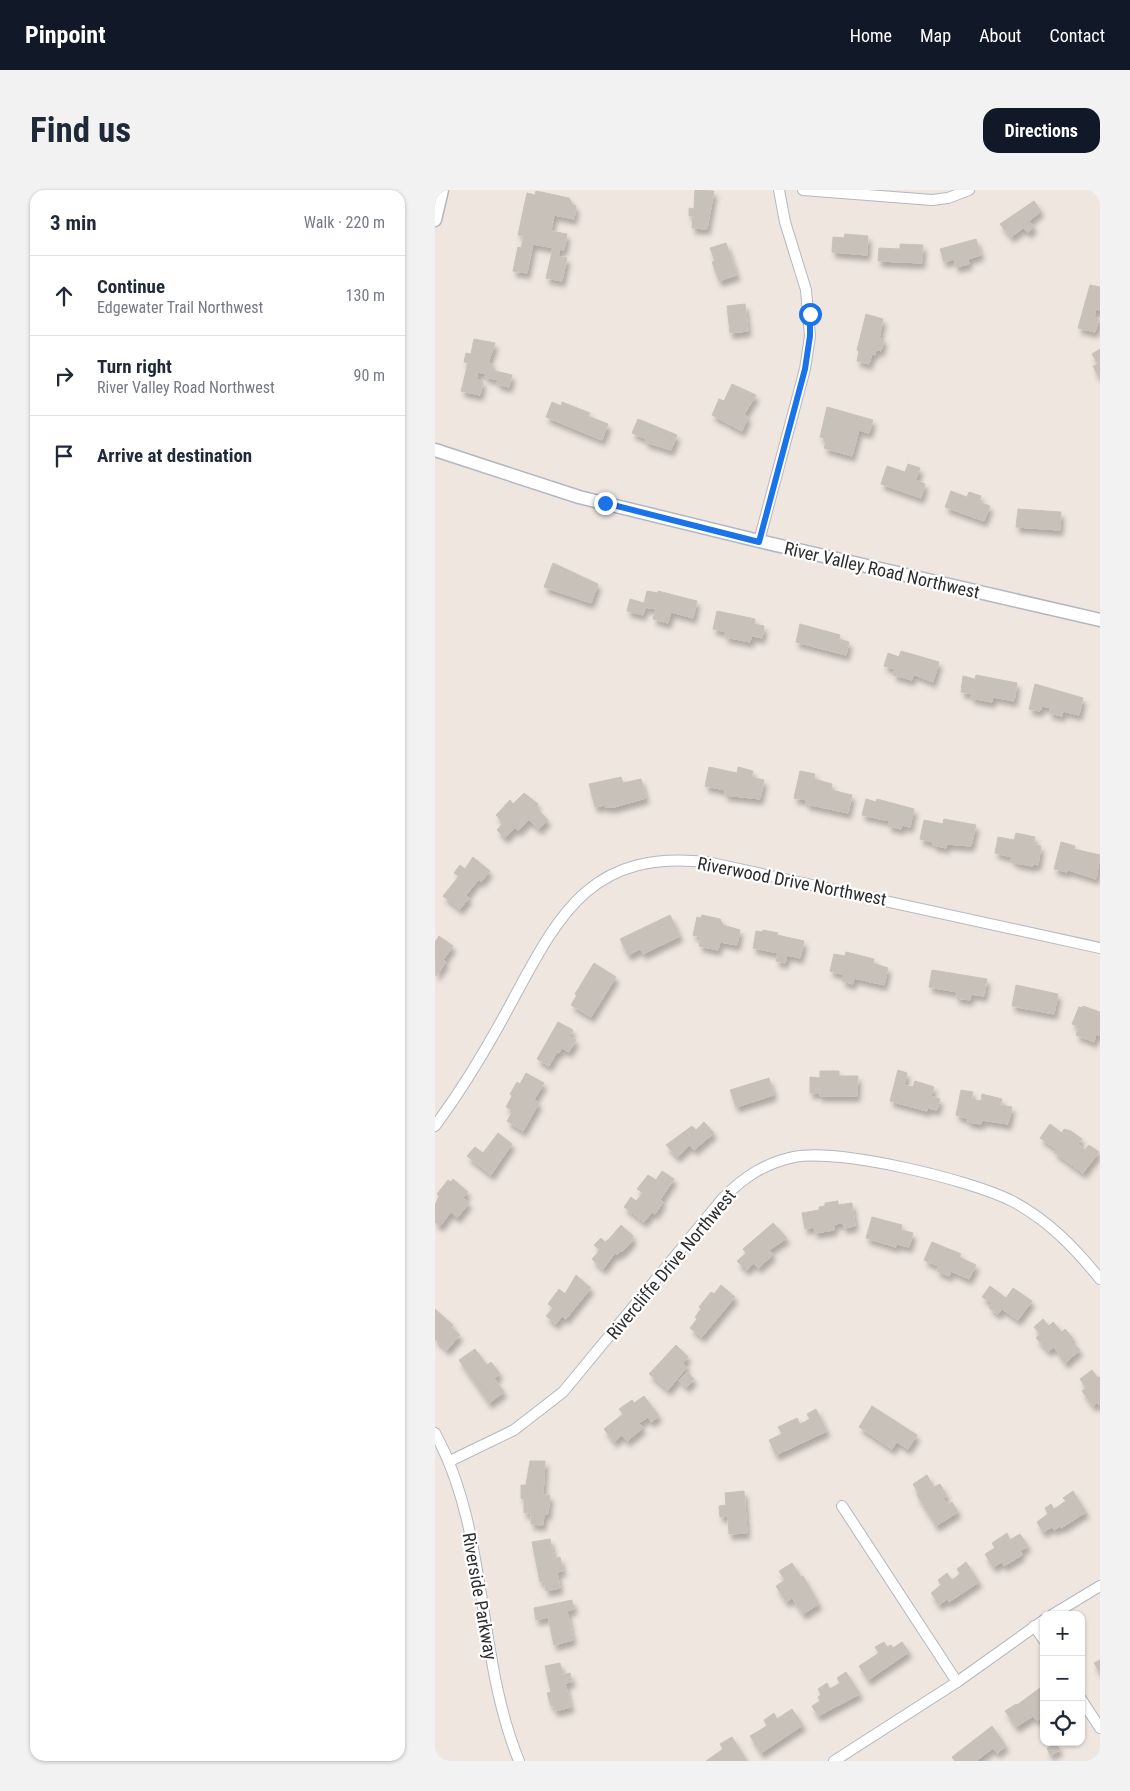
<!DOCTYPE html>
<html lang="en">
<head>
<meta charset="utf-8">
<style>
  body { margin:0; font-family:"Roboto Condensed",sans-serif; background:#f2f2f3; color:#1f2937 }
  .controls { position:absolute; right:15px; bottom:15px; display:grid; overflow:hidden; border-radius:10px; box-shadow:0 1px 4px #0004 }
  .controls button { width:45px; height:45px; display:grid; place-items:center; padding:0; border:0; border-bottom:1px solid #e0e1e3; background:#fff; color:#1f2937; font:25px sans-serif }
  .stop { position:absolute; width:15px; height:15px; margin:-11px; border:4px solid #1a73e8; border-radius:50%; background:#fff }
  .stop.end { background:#1a73e8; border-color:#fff; box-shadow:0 1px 5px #0008 }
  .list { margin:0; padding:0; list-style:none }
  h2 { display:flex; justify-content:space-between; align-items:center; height:65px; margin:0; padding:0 20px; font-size:21px }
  h2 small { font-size:16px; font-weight:400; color:#747a83 }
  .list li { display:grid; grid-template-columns:32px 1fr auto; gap:15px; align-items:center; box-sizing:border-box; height:80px; padding:0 20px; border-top:1px solid #e0e1e3 }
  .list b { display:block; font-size:19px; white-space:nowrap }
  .list p { margin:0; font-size:16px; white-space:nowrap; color:#747a83 }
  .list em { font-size:16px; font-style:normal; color:#747a83 }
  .icon { flex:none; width:28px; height:28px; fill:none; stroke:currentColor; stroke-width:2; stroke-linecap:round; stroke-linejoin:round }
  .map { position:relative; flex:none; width:665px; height:1571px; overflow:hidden; border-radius:15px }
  header { display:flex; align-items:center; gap:30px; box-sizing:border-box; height:70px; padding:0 25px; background:#111827; color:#fff }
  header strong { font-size:24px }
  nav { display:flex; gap:28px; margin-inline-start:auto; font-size:18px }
  .intro { display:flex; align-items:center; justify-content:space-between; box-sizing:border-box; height:120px; padding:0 30px }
  h1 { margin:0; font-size:35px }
  .button { padding:12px 22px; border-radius:15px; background:#111827; color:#fff; font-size:18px; font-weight:700 }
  main { display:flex; gap:30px; padding:0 30px }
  aside { flex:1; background:#fff; border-radius:15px; box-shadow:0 1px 4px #0004 }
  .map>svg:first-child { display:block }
  .building { fill:#c8c1ba; stroke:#cbc1b8; filter:url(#shadow) }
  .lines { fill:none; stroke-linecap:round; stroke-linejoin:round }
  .minor-casing { stroke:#b3b7c1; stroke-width:12 }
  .tertiary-casing { stroke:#b3b7c1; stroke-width:15 }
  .minor { stroke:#fff; stroke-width:10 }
  .tertiary { stroke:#fff; stroke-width:12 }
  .route { stroke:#1a73e8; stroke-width:6 }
  .labels { text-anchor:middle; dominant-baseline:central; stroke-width:4.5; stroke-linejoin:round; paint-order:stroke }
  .street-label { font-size:18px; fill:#2d2d2d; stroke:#fff }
</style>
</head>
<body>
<header>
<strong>Pinpoint</strong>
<nav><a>Home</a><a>Map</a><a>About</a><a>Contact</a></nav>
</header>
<div class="intro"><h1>Find us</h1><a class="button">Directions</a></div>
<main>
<aside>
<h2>3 min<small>Walk · 220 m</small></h2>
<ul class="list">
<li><svg class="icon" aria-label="ahead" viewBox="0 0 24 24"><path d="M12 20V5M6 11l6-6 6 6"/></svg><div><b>Continue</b><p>Edgewater Trail Northwest</p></div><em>130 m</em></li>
<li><svg class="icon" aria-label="right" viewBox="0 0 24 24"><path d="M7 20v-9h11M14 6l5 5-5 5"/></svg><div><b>Turn right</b><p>River Valley Road Northwest</p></div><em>90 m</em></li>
<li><svg class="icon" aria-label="arrive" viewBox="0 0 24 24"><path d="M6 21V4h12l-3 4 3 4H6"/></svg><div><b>Arrive at destination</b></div></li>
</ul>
</aside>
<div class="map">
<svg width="665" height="1571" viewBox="0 0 665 1571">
  <defs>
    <filter id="shadow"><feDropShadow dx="3" dy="5.5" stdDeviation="2.5" flood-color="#0004"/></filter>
  </defs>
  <rect width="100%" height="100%" fill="#efe6df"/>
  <!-- building -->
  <g class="building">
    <path d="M260,0L279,1L272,39L257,38L258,26H254V18L259,19Z"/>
    <path d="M101,1L134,8L138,15L141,16L139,29L119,25L116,41L132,44L129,60L125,59L123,66L132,68L127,91L111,88L118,58L98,54L92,83L78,81L83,57L86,58L89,46L83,45L92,3L100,5Z"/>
    <path d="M599,11L606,21L594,31L599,37L593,43L588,38L576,47L565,34Z"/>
    <path d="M410,44L433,46L432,65L397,62L398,47L409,48Z"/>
    <path d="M541,49L546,65L533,69L534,74L521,77L519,69L509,72L505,59Z"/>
    <path d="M291,53L302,85L284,91L277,72L280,71L275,58Z"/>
    <path d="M465,54L488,55L487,73L443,71L444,58L465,59Z"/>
    <path d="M655,95L665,97V120L661,119L659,127L664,128L660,142L643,138Z"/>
    <path d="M310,114L313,141L295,143L292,116Z"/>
    <path d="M431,124L448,129L444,148L449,149L446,161L441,159L440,165L437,164L434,174L422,171L424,161L422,160Z"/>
    <path d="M39,149L60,153L53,173L58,174L56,180L77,185L74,197L62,194L63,190L50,187L51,184L43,182L41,190L48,191L45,205L26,201L33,173L29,172L31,163L36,164Z"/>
    <path d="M665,159V185L663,186L658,176L663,174L657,164Z"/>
    <path d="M297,194L321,205L309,225L313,227L307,241L277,225L284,209L289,211Z"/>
    <path d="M117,212L126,216L127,212L155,223L153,226L173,234L167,250L111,227Z"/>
    <path d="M392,217L438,230L434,243L424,240L417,266L389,258L392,249L385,247Z"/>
    <path d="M203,229L242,245L236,260L210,252L211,249L197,243Z"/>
    <path d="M473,274L485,278L481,290L490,294L486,308L446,294L452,276L470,282Z"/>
    <path d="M516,301L532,307L534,302L546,306L544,312L555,316L549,331L510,317Z"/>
    <path d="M583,319L626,322L625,340L581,337Z"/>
    <path d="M118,373L163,394L156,413L109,397Z"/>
    <path d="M212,401L223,403V401L262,411L258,428L236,422L233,433L218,429L221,419L210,417L208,425L192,421L195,409L209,413Z"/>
    <path d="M282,421L320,429L319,434L329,436L327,448L317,446L315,452L290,447L291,442L278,439Z"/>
    <path d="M365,434L405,445L404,449L414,452L411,465L361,452Z"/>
    <path d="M466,461L504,472L498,492L478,484L477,490L458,485L460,479L449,476L453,463L464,467Z"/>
    <path d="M541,485L582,493L579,511L558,507L557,512L536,508L537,504L526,502L528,486L540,489Z"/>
    <path d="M600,494L648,508L644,525L628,521L627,526L614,523L616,518L607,516L605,521L594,519Z"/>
    <path d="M274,577L302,583L303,577L318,581L316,587L329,590L325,609L290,605V600L270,596Z"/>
    <path d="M365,581L380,584L379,589L397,594L396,600L417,605L413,623L371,614L372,610L359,608Z"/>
    <path d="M186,587L188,593L206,589L211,608L179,617H170V615L160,617L154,594Z"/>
    <path d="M89,603L103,614L100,617L113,630L104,639L94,630L83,641L80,638L70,648L62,640L68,633L61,625L75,610L78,614Z"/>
    <path d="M431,609L441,612L442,609L479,619L475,637L467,635L466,639L453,636L455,631L427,625Z"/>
    <path d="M509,629L541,635L536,656L512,654L511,658L498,655V652L485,649L489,630L508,634Z"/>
    <path d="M581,643L600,647L598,655L606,656L603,675L598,674V676L580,673V671L576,670L577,667L560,663L563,647L579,650Z"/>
    <path d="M626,652L640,656L639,659L665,665L661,689L633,680L632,682L619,679Z"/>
    <path d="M38,667L55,681L46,692L44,689L31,705L34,708L25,719L8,706L24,686L19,683L25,675L30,679Z"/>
    <path d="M235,725L245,746L208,764L205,759L193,765L185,749Z"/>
    <path d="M267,725L285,729L288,735L305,740L302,755L285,752L283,760L264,756L266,747L258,745L262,727L266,728Z"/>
    <path d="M328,740L343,743L342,745L369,751L365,768L352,765L350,773L341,771L343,763L318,758L321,741L327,742Z"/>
    <path d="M4,746L18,756L8,770L11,772L1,786L0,752Z"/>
    <path d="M411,762L439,769L438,773L453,778L449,795L419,788L418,794L407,791L409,785L395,781L399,764L410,766Z"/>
    <path d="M159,773L181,787L156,827L136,815L142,805L140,804Z"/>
    <path d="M497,780L552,789L549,806L536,804L535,810L521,808L522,802L494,797Z"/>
    <path d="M581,795L623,804L619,824L577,816Z"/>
    <path d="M648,816L665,822V845L661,844L659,852L641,845L644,837L637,834L644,817L647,818Z"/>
    <path d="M123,832L138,840L134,846L141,850L134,862L127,858L124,863L122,862L114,876L102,869Z"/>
    <path d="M463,880L472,883L469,895L478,897L480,891L499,897L496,906L505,909L502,920L493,918L492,921L455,911Z"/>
    <path d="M385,881H404V886H423L422,906H385V903H375V887L385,888Z"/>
    <path d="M91,883L109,893L99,910L104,913L88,941L72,931L78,921L71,917L77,906L75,904L82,892L85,894Z"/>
    <path d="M334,888L339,905L301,917L295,900Z"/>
    <path d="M526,900L538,902L536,909L546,911L547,904L567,909L565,915L577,917L573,934L547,930L546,934L533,932V929L521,925Z"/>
    <path d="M269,932L279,943L259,960L255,955L242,967L231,955L257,936L261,940Z"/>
    <path d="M615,934L627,943L629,939L636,941L647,949L643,954L650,960L654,955L664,962L648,983L619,962L621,959L605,948Z"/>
    <path d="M63,943L77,954L56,985L32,966L40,957L48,963Z"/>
    <path d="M227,981L239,989L225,1010L228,1012L220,1024L217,1022L209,1032L189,1017L196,1007L201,1011L208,1003L202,999L213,985L221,990Z"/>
    <path d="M18,989L33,1002L28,1008L34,1013L22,1028L16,1022L5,1036L0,1032V1015L4,1006L2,1004L13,990L16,992Z"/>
    <path d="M403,1011V1015L417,1013L420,1036L409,1038L408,1033L399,1034V1040L380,1043L379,1037L370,1039L367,1023L384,1020V1017L390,1016V1013Z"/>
    <path d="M437,1027L467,1035L466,1040L478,1043L474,1057L462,1054L461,1057L431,1048Z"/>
    <path d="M338,1033L352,1048L334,1060L338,1065L323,1078L319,1073L311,1080L302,1071L311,1063L308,1059Z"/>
    <path d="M186,1035L198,1046L196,1049L198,1050L187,1062L186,1061L182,1065L180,1063L168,1079L157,1069L165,1060L159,1055L166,1048L170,1052L174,1049Z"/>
    <path d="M497,1052L526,1064L524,1067L541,1075L534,1089L516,1081L514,1086L502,1081L503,1076L489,1070Z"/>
    <path d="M141,1085L156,1098L131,1129L127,1126L121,1134L111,1126L118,1118L113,1114L124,1099L130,1104Z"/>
    <path d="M286,1095L300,1107L267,1147L255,1138L262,1129L260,1127L266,1119L264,1117L276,1102L279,1104Z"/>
    <path d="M555,1096L571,1108L578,1098L597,1111L583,1130L567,1119L563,1124L554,1118L557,1113L547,1107Z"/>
    <path d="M0,1119L18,1135L16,1137L25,1145L12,1160L0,1149Z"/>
    <path d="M608,1129L614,1136L618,1132L627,1142L630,1139L638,1148L635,1150L645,1160L630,1173L619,1157L613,1161L601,1148L605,1144L599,1137Z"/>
    <path d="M241,1155L253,1167L248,1173L252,1177L233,1200L214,1184Z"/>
    <path d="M40,1159L52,1175L56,1172L65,1184L59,1188L69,1202L54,1213L24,1170Z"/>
    <path d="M657,1180L663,1188L665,1187V1216L662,1213L658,1216L647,1201L651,1198L645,1189Z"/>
    <path d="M252,1182L259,1189L252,1197L244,1191Z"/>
    <path d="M209,1206L224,1226L216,1232L213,1227L204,1233L208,1238L192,1251L187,1245L179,1252L169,1239L188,1224L184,1219L197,1210L199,1213Z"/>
    <path d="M437,1216L482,1245L473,1259L462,1252L457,1259L424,1237Z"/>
    <path d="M381,1219L392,1241L341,1265L334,1250L347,1244L343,1237L362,1228L365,1234L375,1229L372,1224Z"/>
    <path d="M95,1271H110L108,1305H115L113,1324H109L108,1335L96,1334V1323H89V1309L86,1308V1295H91Z"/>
    <path d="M492,1285L499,1297L505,1294L512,1306L508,1308L512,1315L517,1312L523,1322L501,1336L482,1305L484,1304L478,1294Z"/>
    <path d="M309,1301L312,1343L294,1344L293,1326L285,1327L284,1316L291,1315L290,1303Z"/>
    <path d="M638,1301L651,1322L626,1338L625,1336L619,1340L617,1337L608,1342L602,1332L613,1324L610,1318L616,1314L619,1319L631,1311L628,1308Z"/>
    <path d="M572,1343L575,1350L585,1344L593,1356L585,1361L587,1365L569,1376L567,1372L558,1377L550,1364L560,1358L557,1353Z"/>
    <path d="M115,1349L119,1369L125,1367L128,1381L122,1382L125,1398L111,1401L109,1391L105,1392L97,1352Z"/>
    <path d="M531,1372L544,1392L514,1412L512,1409L504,1415L496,1403L506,1395L503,1390L512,1383L517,1390L525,1384L522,1379Z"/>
    <path d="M357,1373L366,1387L368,1386L384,1414L368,1424L357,1408L351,1412L341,1396L350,1390L344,1381Z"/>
    <path d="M137,1410L139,1419L132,1421L138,1450L119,1455L113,1427L101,1430L99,1418Z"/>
    <path d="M449,1452L452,1457L456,1455L458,1458L467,1452L474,1462L433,1490L424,1476L444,1463L440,1457Z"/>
    <path d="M665,1470V1483L659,1473Z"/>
    <path d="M125,1473L128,1485L135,1483L137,1492L130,1493L136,1517L120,1521L119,1516H116L112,1503L116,1502L110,1476Z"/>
    <path d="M411,1482L425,1504L383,1526L377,1516L385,1511L383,1507L386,1505L383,1499L392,1493L395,1499L405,1493L402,1488Z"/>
    <path d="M609,1495V1526L602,1531L598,1526L581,1537L570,1521L581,1514L582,1515Z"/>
    <path d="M357,1519L368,1535L326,1563L315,1546L332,1536L329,1530L339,1523L342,1529Z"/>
    <path d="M557,1536L571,1556L562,1563L558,1558L541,1571H520L517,1567Z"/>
    <path d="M297,1547L312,1571H271L288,1559L285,1554Z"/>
    <path d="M621,1553L625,1560L615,1565L612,1558Z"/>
  </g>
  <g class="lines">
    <!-- minor casing -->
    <g class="minor-casing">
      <g id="minor">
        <path d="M368,0L497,10L513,8L534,0"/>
        <path d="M324,351L370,179L375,146L371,100L350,32L344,0"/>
        <path d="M0,936C28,898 52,858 74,817C123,727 153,659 272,672L665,758"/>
        <path d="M0,1243C54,1342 41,1466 84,1571"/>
        <path d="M15,1271L79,1240L128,1202L288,1008C309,987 330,973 359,967C404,958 536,990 577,1011C613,1030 640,1058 665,1089"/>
        <path d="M407,1316L522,1492"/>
        <path d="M617,1425L665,1396"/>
        <path d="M599,1436L609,1450"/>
        <path d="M646,1509L665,1538"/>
        <path d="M399,1571L522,1492L609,1430"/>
      </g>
    </g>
    <!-- tertiary casing -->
    <g class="tertiary-casing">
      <g id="tertiary">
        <path d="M0,30L7,0"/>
        <path d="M0,260L144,307L324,351L665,430"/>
      </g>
    </g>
    <!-- minor -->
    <use href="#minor" class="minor"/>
    <!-- tertiary -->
    <use href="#tertiary" class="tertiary"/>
  </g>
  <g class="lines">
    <!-- route -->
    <path class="route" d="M170,313L324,352L370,179L375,146V124"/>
  </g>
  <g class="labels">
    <!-- street labels -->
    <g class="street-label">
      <text transform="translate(447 380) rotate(13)">River Valley Road Northwest</text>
      <text transform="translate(357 691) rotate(11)">Riverwood Drive Northwest</text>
      <text transform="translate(236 1074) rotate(-50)">Rivercliffe Drive Northwest</text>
      <text transform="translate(45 1406) rotate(80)">Riverside Parkway</text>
    </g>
  </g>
</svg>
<div class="controls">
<button>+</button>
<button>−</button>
<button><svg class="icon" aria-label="locate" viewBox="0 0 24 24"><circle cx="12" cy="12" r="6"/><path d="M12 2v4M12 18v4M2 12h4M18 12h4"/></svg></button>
</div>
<div class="stop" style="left:375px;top:124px"></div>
<div class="stop end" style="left:170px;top:313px"></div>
</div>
</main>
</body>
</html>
